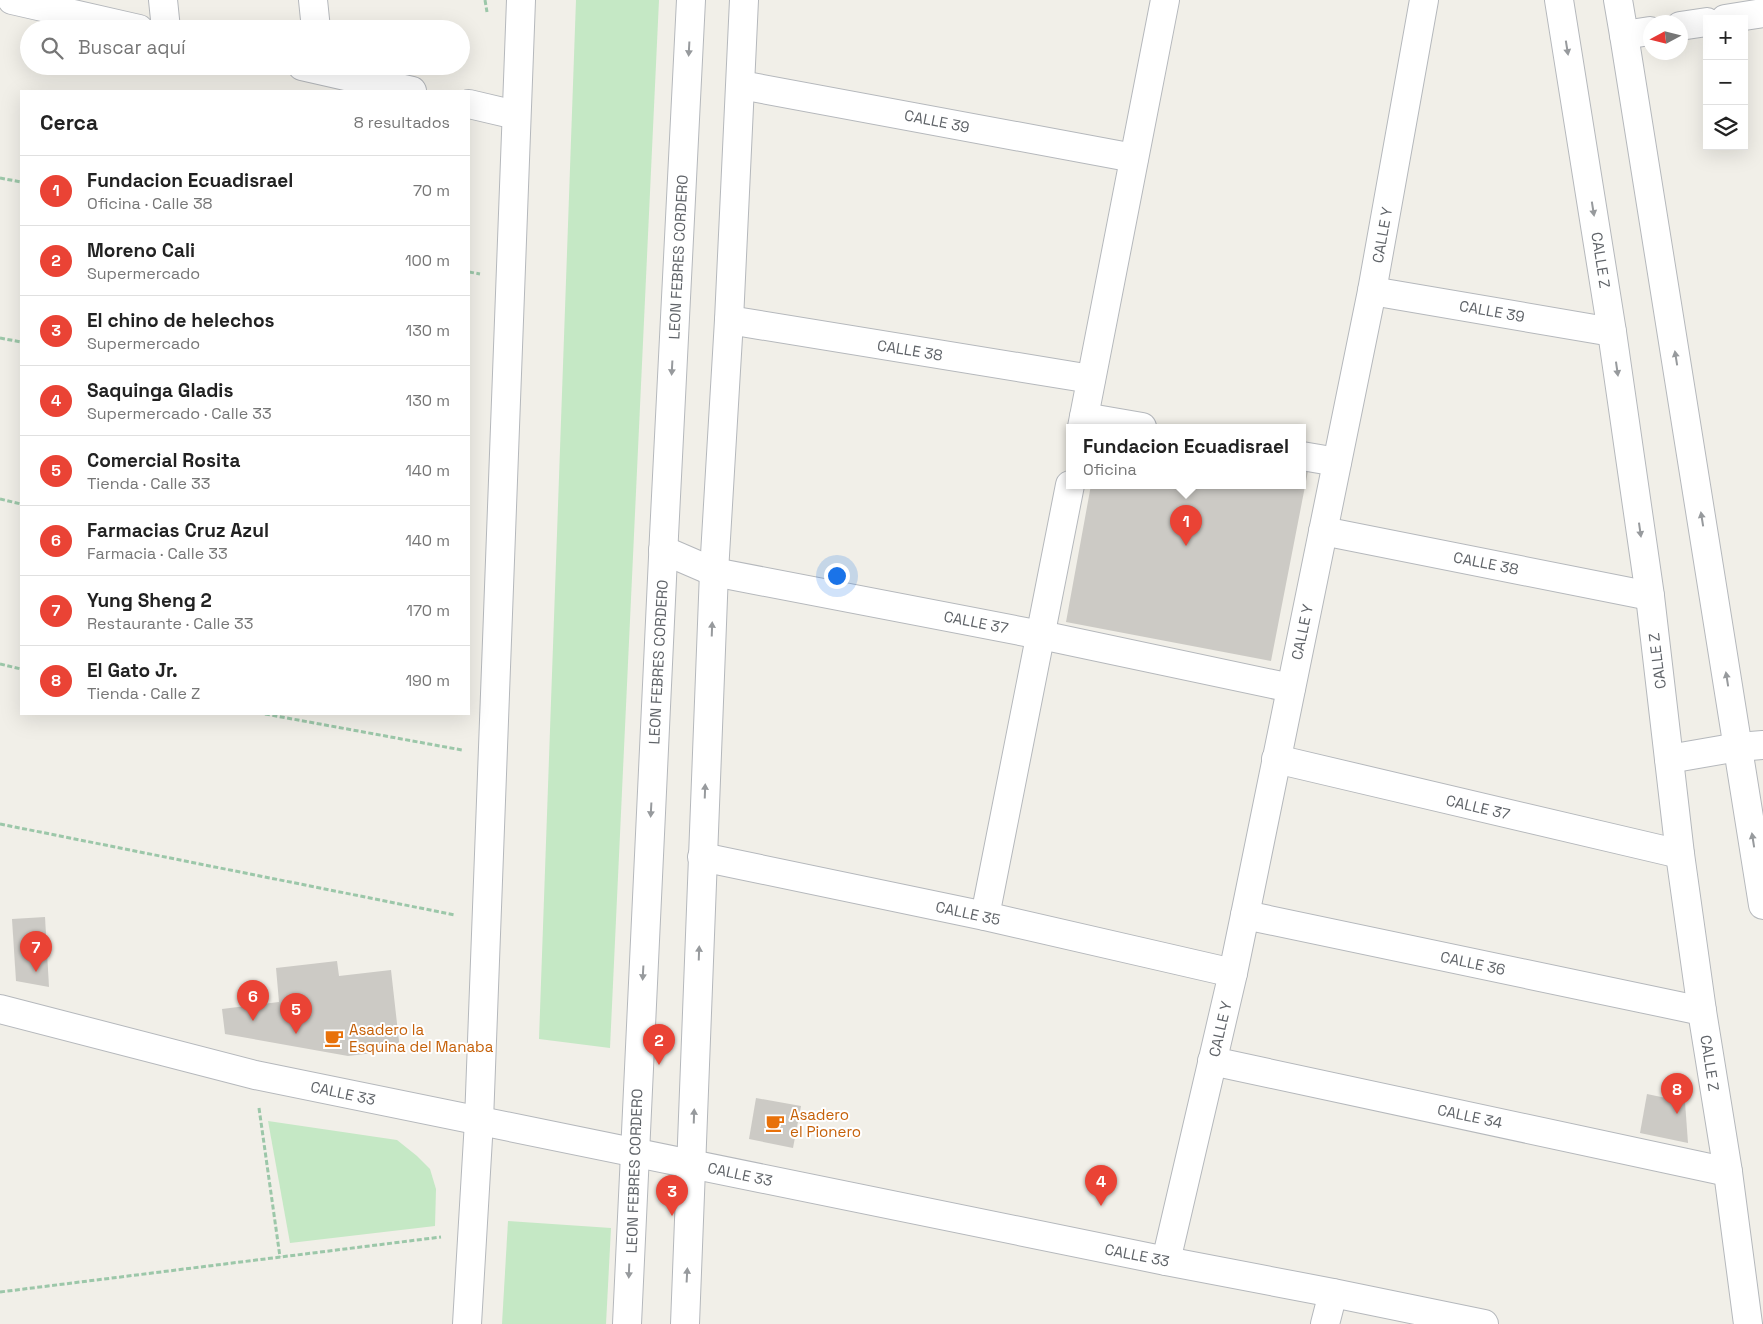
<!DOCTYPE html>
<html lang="es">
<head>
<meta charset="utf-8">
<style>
  body { margin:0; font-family:"Space Grotesk",sans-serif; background:#f6f6f6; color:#222 }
  .controls { position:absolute; right:15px; top:15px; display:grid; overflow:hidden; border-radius:0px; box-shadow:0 5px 20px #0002 }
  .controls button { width:45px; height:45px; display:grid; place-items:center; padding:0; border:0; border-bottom:1px solid #e0e0e0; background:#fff; color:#222; font:25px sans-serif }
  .compass { position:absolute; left:1643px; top:15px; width:45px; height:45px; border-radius:50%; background:#fff; box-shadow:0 5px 20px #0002; rotate:263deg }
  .you { position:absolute; left:836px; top:575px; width:18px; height:18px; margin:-12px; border:4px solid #fff; border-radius:50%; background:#1a73e8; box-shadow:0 0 0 8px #1a73e833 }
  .badge { display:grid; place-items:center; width:32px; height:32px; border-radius:50%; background:#ea4335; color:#fff; font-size:16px; font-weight:700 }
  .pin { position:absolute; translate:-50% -41px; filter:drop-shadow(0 1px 2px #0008) }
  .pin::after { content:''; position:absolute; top:26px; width:18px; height:15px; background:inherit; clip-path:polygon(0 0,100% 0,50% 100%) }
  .popup { position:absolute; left:1066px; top:424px; width:240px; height:65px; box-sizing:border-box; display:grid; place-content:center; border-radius:0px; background:#fff; filter:drop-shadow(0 1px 4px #0005); font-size:16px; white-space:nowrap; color:#767676 }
  .popup b { font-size:19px; color:#222 }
  .popup::after { content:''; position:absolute; left:50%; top:100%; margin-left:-10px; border:10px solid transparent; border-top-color:#fff }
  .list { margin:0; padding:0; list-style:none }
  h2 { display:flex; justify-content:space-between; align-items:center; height:65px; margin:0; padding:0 20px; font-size:21px }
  h2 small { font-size:16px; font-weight:400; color:#767676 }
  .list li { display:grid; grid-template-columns:32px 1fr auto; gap:15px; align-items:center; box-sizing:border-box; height:70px; padding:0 20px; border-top:1px solid #e0e0e0 }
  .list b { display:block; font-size:19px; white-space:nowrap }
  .list p { margin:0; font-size:16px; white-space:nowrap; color:#767676 }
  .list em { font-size:16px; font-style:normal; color:#767676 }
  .icon { flex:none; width:28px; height:28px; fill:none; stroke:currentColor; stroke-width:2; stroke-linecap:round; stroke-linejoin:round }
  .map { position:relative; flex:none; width:1763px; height:1324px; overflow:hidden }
  .search { position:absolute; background:#fff; box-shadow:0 5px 20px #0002; left:20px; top:20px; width:450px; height:55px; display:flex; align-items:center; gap:12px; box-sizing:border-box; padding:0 18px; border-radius:28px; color:#767676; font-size:19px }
  .panel { position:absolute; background:#fff; box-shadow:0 5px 20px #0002; left:20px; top:90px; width:450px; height:625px; border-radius:0px }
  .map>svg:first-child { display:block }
  .green { fill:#c5e8c5 }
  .building { fill:#cccac5 }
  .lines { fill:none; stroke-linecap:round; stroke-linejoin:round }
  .minor-casing { stroke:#b5b8bc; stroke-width:30 }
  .tertiary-casing { stroke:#b5b8bc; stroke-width:30 }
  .path { stroke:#9cc7a9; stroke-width:3; stroke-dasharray:5 2.5; stroke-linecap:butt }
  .minor { stroke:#fff; stroke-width:28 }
  .tertiary { stroke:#fff; stroke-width:28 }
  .oneway { fill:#979a9d }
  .labels { text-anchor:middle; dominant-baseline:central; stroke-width:4; stroke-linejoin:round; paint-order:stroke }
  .street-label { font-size:15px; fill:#5f6368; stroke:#fff }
  .food-label { font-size:15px; fill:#c56008; stroke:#fff; text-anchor:start }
</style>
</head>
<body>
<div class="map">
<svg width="1763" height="1324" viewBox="0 0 1763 1324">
  <rect width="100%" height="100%" fill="#f1efe8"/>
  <!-- green -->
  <g class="green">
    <path d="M576,0H659L610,1048L539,1039Z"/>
    <path d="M268,1121L397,1140L417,1156L430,1169L436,1189L435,1226L290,1243Z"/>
    <path d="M508,1221L611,1228L606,1324H502Z"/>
  </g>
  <!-- building -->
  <g class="building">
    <path d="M1302,470L1308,471L1271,661L1066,622L1091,485H1302Z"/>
    <path d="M45,917L49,987L16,981L12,919Z"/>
    <path d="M337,961L339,976L391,970L400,1050L348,1056L225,1034L222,1009L279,1002L276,968Z"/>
    <path d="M1647,1094L1685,1102L1688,1143L1640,1133Z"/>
    <path d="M756,1098L801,1106L793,1148L749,1139Z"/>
  </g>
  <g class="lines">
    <!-- minor casing -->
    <g class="minor-casing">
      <g id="minor">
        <path d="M12,0L139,29"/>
        <path d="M163,0L166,29"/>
        <path d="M313,0L316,29"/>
        <path d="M1559,0L1612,332L1650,596L1680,854L1702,1011L1728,1172L1748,1324"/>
        <path d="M1618,0L1624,35L1763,905"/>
        <path d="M1725,19L1763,13"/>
        <path d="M1680,26L1707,22"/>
        <path d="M1624,35L1650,31"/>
        <path d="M302,66L412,91"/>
        <path d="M741,85L1134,158"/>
        <path d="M469,104L516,115"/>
        <path d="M1372,291L1612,332"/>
        <path d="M729,320L1091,379"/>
        <path d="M1084,417L1142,427"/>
        <path d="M1082,427L1165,0"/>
        <path d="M1302,456L1337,462"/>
        <path d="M1323,531L1650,596"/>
        <path d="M663,550L714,572L1041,635L1291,688"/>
        <path d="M1276,759L1680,854"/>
        <path d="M1669,759L1738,747L1763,745"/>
        <path d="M702,857L985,916L1233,973"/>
        <path d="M1245,915L1702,1011"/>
        <path d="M985,916L1070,485"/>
        <path d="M0,1009L255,1075L1166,1261L1333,1293L1484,1324"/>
        <path d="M1212,1061L1728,1172"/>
        <path d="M1166,1261L1233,973L1245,915L1372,291L1424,0"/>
        <path d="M467,1324L479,1121L521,0"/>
        <path d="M1325,1324L1333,1293"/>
      </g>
    </g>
    <!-- tertiary casing -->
    <g class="tertiary-casing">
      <g id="tertiary">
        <path d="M627,1324L664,536L691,0"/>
        <path d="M685,1324L714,572L729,320L744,0"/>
      </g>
    </g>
    <!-- path -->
    <g class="path">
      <path d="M485,0L487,12"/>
      <path d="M0,178L21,182"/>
      <path d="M469,272L480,274"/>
      <path d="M0,338L21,342"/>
      <path d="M0,499L21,504"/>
      <path d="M0,664L21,669"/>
      <path d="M265,714L462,750"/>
      <path d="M0,824L455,915"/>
      <path d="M259,1108L280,1257"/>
      <path d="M0,1292L441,1237"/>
    </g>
    <!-- minor -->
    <use href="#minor" class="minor"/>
    <!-- tertiary -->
    <use href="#tertiary" class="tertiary"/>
  </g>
  <!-- one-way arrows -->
  <defs><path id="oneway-solid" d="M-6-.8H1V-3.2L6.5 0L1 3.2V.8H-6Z" transform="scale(1.25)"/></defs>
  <g class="oneway">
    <use href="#oneway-solid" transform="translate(1567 48) rotate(81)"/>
    <use href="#oneway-solid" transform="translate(689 49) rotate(93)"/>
    <use href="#oneway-solid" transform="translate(1593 209) rotate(81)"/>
    <use href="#oneway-solid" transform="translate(1676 358) rotate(-99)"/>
    <use href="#oneway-solid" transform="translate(672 368) rotate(93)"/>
    <use href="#oneway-solid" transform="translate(1617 369) rotate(82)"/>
    <use href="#oneway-solid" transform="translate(1702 519) rotate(-99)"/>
    <use href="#oneway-solid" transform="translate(1640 530) rotate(82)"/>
    <use href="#oneway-solid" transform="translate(712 629) rotate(-88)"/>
    <use href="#oneway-solid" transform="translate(1727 679) rotate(-99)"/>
    <use href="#oneway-solid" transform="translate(705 791) rotate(-88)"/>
    <use href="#oneway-solid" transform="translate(651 810) rotate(93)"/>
    <use href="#oneway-solid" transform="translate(1753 840) rotate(-99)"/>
    <use href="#oneway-solid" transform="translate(699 953) rotate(-88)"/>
    <use href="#oneway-solid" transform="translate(643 973) rotate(93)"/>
    <use href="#oneway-solid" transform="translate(694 1116) rotate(-88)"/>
    <use href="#oneway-solid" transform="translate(629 1271) rotate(92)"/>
    <use href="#oneway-solid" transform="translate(687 1275) rotate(-87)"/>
  </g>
  <!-- icons -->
  <defs>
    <g id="cafe-bare" transform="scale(1.5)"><path d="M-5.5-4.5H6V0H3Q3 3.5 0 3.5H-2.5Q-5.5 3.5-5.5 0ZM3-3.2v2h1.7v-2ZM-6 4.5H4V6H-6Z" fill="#e8710a" stroke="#fff" stroke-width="2.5" paint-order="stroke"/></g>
  </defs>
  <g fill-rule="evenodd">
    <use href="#cafe-bare" x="334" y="1038"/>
    <use href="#cafe-bare" x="775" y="1123"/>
  </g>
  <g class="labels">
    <!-- street labels -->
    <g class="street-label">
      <text transform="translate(937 121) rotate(11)">CALLE 39</text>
      <text transform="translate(1382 235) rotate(-80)">CALLE Y</text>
      <text transform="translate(678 257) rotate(-87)">LEON FEBRES CORDERO</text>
      <text transform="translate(1601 260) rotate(81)">CALLE Z</text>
      <text transform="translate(1492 311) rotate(10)">CALLE 39</text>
      <text transform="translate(910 350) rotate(9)">CALLE 38</text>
      <text transform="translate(1486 563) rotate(11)">CALLE 38</text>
      <text transform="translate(976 622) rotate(11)">CALLE 37</text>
      <text transform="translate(1302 632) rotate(-78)">CALLE Y</text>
      <text transform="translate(1657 661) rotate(-97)">CALLE Z</text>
      <text transform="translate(658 662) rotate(-87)">LEON FEBRES CORDERO</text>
      <text transform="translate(1478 807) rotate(13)">CALLE 37</text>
      <text transform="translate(968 913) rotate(12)">CALLE 35</text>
      <text transform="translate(1473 963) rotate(12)">CALLE 36</text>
      <text transform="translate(1220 1029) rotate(-77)">CALLE Y</text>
      <text transform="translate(1710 1063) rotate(81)">CALLE Z</text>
      <text transform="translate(343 1093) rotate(12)">CALLE 33</text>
      <text transform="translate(1470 1116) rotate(12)">CALLE 34</text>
      <text transform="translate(634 1171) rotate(-88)">LEON FEBRES CORDERO</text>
      <text transform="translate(740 1174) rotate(12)">CALLE 33</text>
      <text transform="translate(1137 1255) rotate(11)">CALLE 33</text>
    </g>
    <!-- food labels -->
    <g class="food-label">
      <text x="349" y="1029">Asadero la<tspan x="349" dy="17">Esquina del Manaba</tspan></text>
      <text x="790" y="1114">Asadero<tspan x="790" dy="17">el Pionero</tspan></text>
    </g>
  </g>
</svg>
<div class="controls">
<button>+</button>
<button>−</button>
<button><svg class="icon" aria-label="layers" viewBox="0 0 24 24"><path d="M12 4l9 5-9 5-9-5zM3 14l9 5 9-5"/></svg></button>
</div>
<svg class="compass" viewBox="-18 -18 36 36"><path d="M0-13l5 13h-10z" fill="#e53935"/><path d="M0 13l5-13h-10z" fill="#767676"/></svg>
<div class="you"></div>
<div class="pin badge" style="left:1186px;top:546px">1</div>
<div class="popup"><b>Fundacion Ecuadisrael</b>Oficina</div>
<div class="pin badge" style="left:659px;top:1065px">2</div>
<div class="pin badge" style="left:672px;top:1216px">3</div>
<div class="pin badge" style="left:1101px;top:1206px">4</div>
<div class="pin badge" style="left:296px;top:1034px">5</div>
<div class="pin badge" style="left:253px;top:1021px">6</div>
<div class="pin badge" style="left:36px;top:972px">7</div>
<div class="pin badge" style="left:1677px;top:1114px">8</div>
<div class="search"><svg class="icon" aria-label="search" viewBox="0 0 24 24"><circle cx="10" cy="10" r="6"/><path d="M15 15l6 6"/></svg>Buscar aquí</div>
<section class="panel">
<h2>Cerca<small>8 resultados</small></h2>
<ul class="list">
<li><span class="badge">1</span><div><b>Fundacion Ecuadisrael</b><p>Oficina · Calle 38</p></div><em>70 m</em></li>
<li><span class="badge">2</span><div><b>Moreno Cali</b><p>Supermercado</p></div><em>100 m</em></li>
<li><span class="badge">3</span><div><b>El chino de helechos</b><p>Supermercado</p></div><em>130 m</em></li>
<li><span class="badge">4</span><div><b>Saquinga Gladis</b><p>Supermercado · Calle 33</p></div><em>130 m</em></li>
<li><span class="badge">5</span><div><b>Comercial Rosita</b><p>Tienda · Calle 33</p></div><em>140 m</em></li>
<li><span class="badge">6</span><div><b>Farmacias Cruz Azul</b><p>Farmacia · Calle 33</p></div><em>140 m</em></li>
<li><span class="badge">7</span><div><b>Yung Sheng 2</b><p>Restaurante · Calle 33</p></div><em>170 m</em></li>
<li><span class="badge">8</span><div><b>El Gato Jr.</b><p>Tienda · Calle Z</p></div><em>190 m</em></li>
</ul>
</section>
</div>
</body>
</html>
